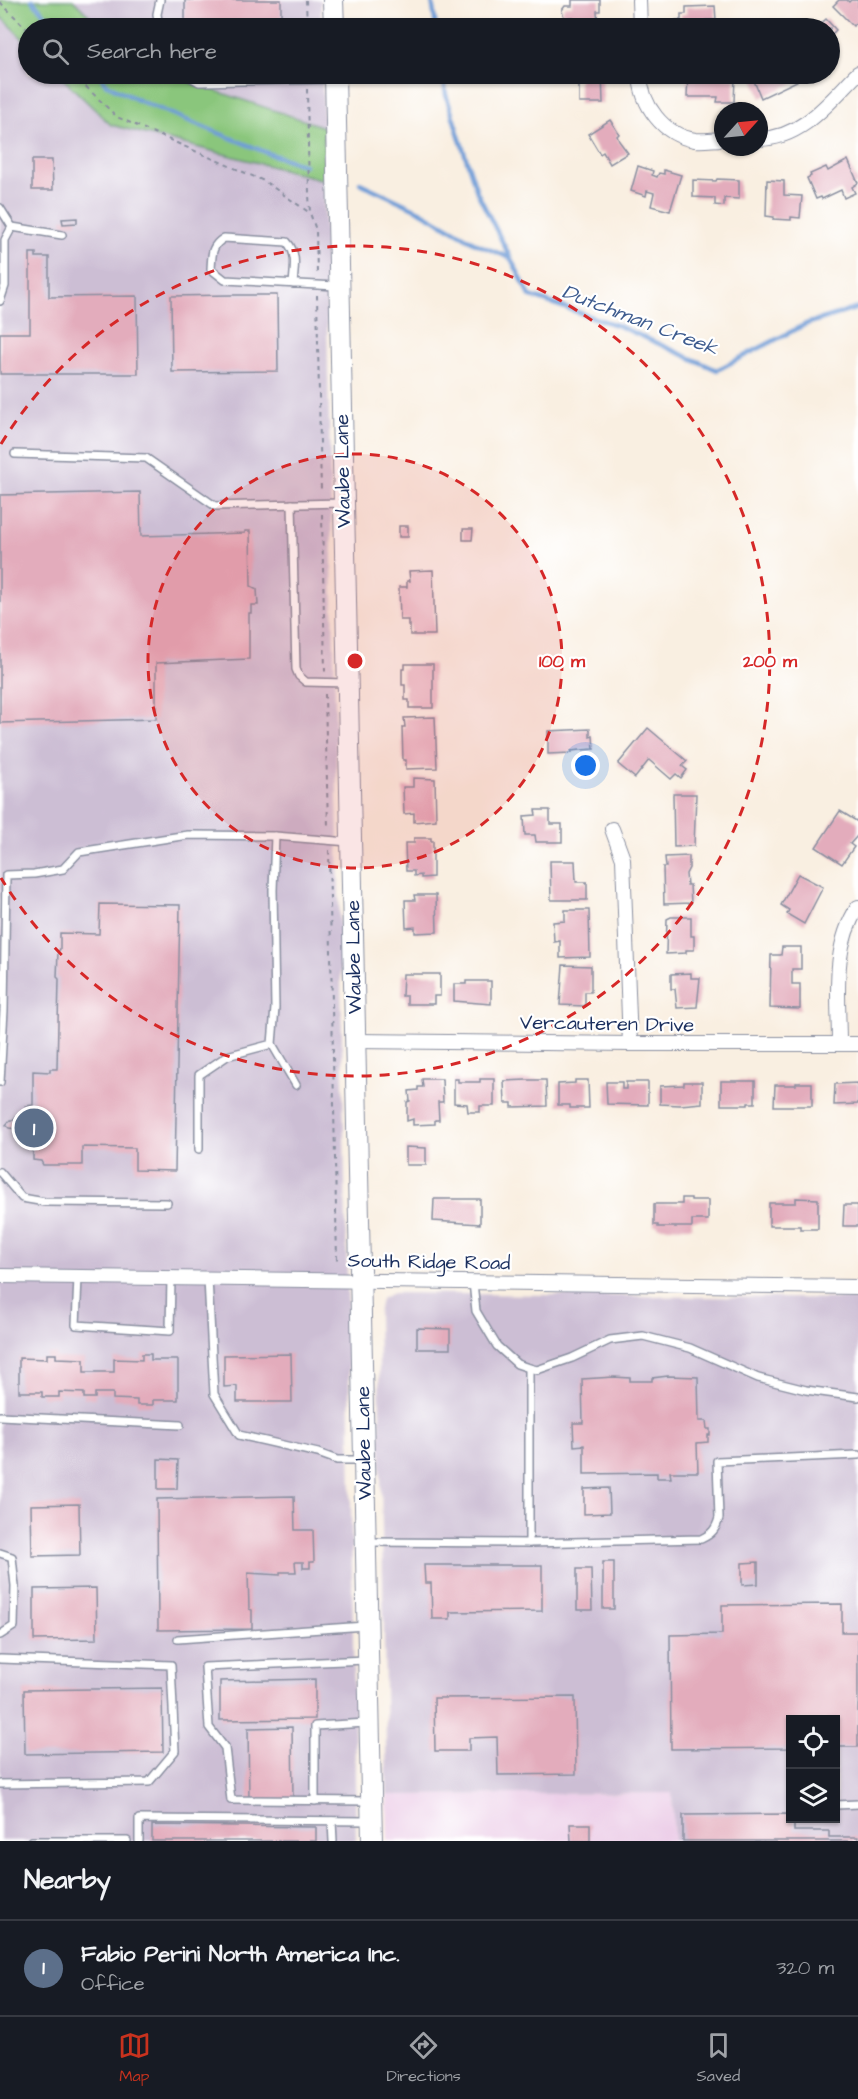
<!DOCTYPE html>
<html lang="en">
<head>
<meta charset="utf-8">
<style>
  body { margin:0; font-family:"Architects Daughter",sans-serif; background:#242831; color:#f1f3f6 }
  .controls { position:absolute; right:18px; bottom:18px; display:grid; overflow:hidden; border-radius:0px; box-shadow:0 2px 4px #0004 }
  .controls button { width:54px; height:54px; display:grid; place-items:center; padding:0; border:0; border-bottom:2px solid #363941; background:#171b24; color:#f1f3f6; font:30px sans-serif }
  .compass { position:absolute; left:714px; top:102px; width:54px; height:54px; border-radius:50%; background:#171b24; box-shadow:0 2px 4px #0004; rotate:63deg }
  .you { position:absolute; left:586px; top:766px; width:21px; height:21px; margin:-15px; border:4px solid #fff; border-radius:50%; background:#1a73e8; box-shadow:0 0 0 9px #1a73e833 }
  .badge { display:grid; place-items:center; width:39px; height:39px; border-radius:50%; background:#c8321e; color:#fff; font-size:20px; font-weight:700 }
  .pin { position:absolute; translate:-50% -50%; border:3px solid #fff; box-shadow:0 2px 6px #0006 }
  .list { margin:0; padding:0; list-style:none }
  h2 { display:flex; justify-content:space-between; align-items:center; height:78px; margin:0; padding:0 24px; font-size:26px }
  h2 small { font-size:20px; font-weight:400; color:#9ea1a6 }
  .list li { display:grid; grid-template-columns:39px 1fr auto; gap:18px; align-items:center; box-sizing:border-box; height:96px; padding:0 24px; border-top:2px solid #363941 }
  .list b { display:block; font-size:22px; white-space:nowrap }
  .list p { margin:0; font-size:20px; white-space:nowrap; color:#9ea1a6 }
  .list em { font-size:20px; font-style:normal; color:#9ea1a6 }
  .icon { flex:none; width:33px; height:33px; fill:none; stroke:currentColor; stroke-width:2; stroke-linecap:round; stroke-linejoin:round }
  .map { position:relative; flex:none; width:858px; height:1841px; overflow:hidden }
  .search { position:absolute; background:#171b24; box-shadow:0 2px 4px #0004; left:18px; right:18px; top:18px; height:66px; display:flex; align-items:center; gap:15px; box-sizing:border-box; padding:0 21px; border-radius:33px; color:#9ea1a6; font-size:22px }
  .sheet { height:174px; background:#171b24 }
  nav { display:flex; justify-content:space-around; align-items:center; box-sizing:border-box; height:84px; border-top:2px solid #363941; background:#171b24; font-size:16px; color:#9ea1a6 }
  nav a { display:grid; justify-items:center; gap:3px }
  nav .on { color:#c8321e }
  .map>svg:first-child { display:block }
  .built { fill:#edd0e9 }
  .industrial { fill:#ccbed4; fill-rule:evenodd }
  .green { fill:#8ac67c; stroke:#527a6d; stroke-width:1.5 }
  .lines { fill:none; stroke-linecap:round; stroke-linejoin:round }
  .stream { stroke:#6f9dd7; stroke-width:4.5 }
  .building { fill:#e3acbc }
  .lane-casing { stroke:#8a8fa0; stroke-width:10 }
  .street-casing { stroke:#8a8fa0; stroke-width:16 }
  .secondary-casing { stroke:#8a8fa0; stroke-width:22 }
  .path { stroke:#8a8fa0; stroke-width:2; stroke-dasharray:4.5 4.5; stroke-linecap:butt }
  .lane { stroke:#fff; stroke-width:7 }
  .street { stroke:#fff; stroke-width:14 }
  .secondary { stroke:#fff; stroke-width:20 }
  .ring { fill:none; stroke:#d62828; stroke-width:3; stroke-dasharray:10 8 }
  .labels { text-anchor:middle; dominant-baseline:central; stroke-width:4.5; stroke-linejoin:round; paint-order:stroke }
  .street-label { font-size:20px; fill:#1b2f5e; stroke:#fff }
  .water-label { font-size:21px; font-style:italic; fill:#3d5b8e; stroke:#fff }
  .centre { fill:#d62828; stroke:#fff; stroke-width:3 }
  .ring-label { font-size:18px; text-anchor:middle; font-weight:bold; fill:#d62828; stroke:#fff; stroke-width:4.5; stroke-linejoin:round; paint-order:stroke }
</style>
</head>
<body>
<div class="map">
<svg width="858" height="1841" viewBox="0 0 858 1841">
  <rect width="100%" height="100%" fill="#fff"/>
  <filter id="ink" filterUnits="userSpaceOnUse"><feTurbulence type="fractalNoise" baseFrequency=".0167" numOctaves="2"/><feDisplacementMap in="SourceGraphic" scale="12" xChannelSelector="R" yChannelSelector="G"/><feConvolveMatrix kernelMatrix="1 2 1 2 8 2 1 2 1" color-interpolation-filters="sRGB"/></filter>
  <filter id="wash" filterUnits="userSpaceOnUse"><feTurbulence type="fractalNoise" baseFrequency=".008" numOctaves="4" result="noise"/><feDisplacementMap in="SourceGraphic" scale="24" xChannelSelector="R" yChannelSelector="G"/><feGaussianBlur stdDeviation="1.35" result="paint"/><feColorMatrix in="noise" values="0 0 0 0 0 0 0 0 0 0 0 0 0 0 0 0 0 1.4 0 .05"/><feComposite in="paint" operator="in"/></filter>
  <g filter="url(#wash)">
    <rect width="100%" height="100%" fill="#f9efe1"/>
    <!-- built -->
    <path class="built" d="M672,1793L674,1841H388L387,1795Z"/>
    <!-- industrial -->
    <g class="industrial">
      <path d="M73,0H321V28H102Z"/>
      <path d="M0,16L28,44V74H58L111,125L324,180L349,1368L356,1841H0Z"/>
      <path d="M165,74H322L324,127Z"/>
      <path d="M393,1293L858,1299V1841H674L672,1793L387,1795L378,1314L381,1299ZM790,1720H836V1818H790Z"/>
    </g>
    <!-- green -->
    <g class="green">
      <path d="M0,0H73L102,28H28V44L0,16Z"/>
      <path d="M58,74H165L324,127V180L111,125Z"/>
    </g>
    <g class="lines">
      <!-- stream -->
      <g class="stream">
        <path d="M32,0L57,28"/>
        <path d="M432,0L436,28"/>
        <path d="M99,74L106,84L140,101L270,154L304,165"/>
        <path d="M443,74L446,95L477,192L530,296L619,326L717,370L806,324L858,308"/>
        <path d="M360,183L420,211L477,244L510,258"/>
      </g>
    </g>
    <g id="blocks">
      <!-- building -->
      <g class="building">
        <rect x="185" y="0" width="96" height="28"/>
        <path d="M572,0H600V11H597L598,28H571L572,17L566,18L563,15L562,10L565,6H572Z"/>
        <path d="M839,0H847L849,2L851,0H858V21L853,26L833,6Z"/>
        <path d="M715,6L716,20H706L707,28H676V20H681V14H686V7Z"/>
        <path d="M826,19L836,30L830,36V28H816Z"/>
        <path d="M579,74H602L603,103H579Z"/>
        <path d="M757,74H794L797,81L761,98L752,76Z"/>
        <path d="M688,76L735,78L734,102H717L718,97H687Z"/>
        <path d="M610,120L619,134L617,136L619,141L628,153L610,164L603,152L600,154L588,134Z"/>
        <path d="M32,160H52L53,190H32Z"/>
        <path d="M848,160L858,183L852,187L855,193L844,198L841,190L822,199L821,197L816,199L807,178L811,176L810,174L826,167L828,171Z"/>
        <path d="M638,166L653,171L652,175L657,177L659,173L664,174V170L681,175L670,211L651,206L654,193L647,191L646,196L631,191Z"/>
        <path d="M717,179L739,180V199L724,198V206L715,205V198L693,197V180L716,181Z"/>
        <path d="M767,180L784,181V195L802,196L800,218L791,217V220L773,219L774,217L766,216Z"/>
        <path d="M77,218V223L63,224L62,219Z"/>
        <path d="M30,253H36V257H49V297L137,296L138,374H0V333H30Z"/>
        <path d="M230,295H277L278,371L172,372L171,296Z"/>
        <path d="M140,492L141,536L245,533V531H250L251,586L257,589L258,605H251V613H249V659L156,663V719L0,723V495Z"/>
        <rect x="399" y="526" width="9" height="11"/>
        <path d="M463,529H473L472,540H463Z"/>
        <path d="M433,570L435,635H410V625H408V620H400L399,587H407V581H410L409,571Z"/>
        <path d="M405,664H433V708H409V700H405V685H402V669H405Z"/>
        <path d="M435,717L437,768L406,769V760H403L402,727H405L404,718Z"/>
        <path d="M648,728L687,761L682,766L687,770L681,778L676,774L671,779L649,760L635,778L618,764Z"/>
        <path d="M590,729V737L593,736L594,749L580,750L571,751V753L548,754V731Z"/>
        <path d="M413,778L435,779L436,820L414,822V813L404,814L403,787H413Z"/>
        <path d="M673,794H696L694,846L674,847Z"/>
        <path d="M535,810H550V824H562V842H536L535,835H525L524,816L536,815Z"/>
        <path d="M840,811L858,822V835L850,844L854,847L842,864L816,847Z"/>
        <path d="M414,838H431V841H433V877L421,878V875L414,876V871H406L405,843H414Z"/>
        <path d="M689,856V868L686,874L687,885H690L691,903L664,904L663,867H666L665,857Z"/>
        <path d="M550,861H575L576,882H587V900H551Z"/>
        <path d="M798,874L823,887L804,924L787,914L789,910L781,905Z"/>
        <path d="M414,895H436L437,932L415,933V927L406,928L405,900H415Z"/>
        <path d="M100,904L180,905L175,1171L135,1170V1148L82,1147V1165H43L41,1161L33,1160V1147L26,1146V1130L9,1128L6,1125L10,1120H14L16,1117L22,1118L23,1121H26V1106L33,1105V1071L50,1072V1069H57L59,979L57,977L58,952L60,949V933L99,934Z"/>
        <path d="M565,910H589L590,957L560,958V941L554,942L553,922L565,921Z"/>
        <path d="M671,917H691V936H694V950H686V953L666,954L667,919Z"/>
        <path d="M782,947H801V969H792V984H800V1009L770,1008L771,955H781Z"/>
        <path d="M563,965L591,966V992H585V1006L560,1005Z"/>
        <path d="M691,973V978H700L697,1007L677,1008L675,989H671V974Z"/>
        <path d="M403,974H440V996H434V1004H407V996H402Z"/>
        <path d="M466,981H491V1004L454,1001V984H466Z"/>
        <path d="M422,1079H442L443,1102H438L439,1120H435V1124L413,1125V1119L407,1121V1102L410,1101L409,1091L418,1090V1087H423Z"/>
        <path d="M454,1079H458V1082H480V1079H494V1106H480V1112H468L467,1104L454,1103Z"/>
        <path d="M527,1080H546L547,1106L512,1107V1103H505L504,1081Z"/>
        <path d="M575,1080H588L589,1108H570V1105H558V1084L575,1083Z"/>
        <path d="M721,1081H755V1103H748V1105H721Z"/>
        <path d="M606,1082H622V1089H626V1082H648V1105L607,1104Z"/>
        <path d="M684,1082H702V1103L680,1105L660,1104V1086L684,1085Z"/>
        <path d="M796,1083H812V1106H774L775,1085H796Z"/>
        <path d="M858,1083V1104L834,1105L835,1084Z"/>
        <path d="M406,1147L426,1148V1165H406Z"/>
        <path d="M682,1198H691V1200H708V1220H692V1227H658V1225H654V1204H682Z"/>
        <path d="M796,1198L818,1199V1229H800V1226H769V1203H796Z"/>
        <path d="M434,1199H480V1224L433,1221Z"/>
        <path d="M844,1205H858V1226H843Z"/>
        <path d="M417,1328L450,1329V1349H417Z"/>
        <path d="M47,1354H56V1358L84,1359V1372H114V1359L142,1360V1354H151V1360H178V1400H153V1405H137V1400L113,1399V1393H95V1398H84V1393L59,1392V1397H42V1392H19V1358L47,1359Z"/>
        <path d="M291,1354L292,1402H237V1386L224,1387V1355Z"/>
        <path d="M668,1376L698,1377L699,1421H706L707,1429H710V1435H708V1442L697,1443L698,1472H670L671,1478H657V1473L584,1474V1445L574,1446L573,1423H583L582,1379L614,1377L630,1378V1381H652V1378Z"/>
        <path d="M158,1459L178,1460L177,1489H158Z"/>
        <path d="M609,1488L610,1513L584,1514V1489Z"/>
        <path d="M294,1496L295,1530H313L314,1562H310V1568H303V1562H295L296,1572H280V1575L248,1573L249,1609L252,1610V1629L158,1630L157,1499Z"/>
        <path d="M79,1504L80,1555L32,1556L31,1505Z"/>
        <rect x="603" y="1562" width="11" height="47"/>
        <path d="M758,1562V1584L742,1585V1563Z"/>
        <path d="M424,1565H542V1611L450,1612V1619H432L431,1583H425Z"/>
        <path d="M577,1569H591L592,1610H577Z"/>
        <path d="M96,1588L97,1639L34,1640V1589Z"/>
        <path d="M842,1604V1632H858V1747H836V1720H790V1748L671,1749L670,1635L722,1634V1605Z"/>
        <path d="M315,1679V1719L220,1720V1681Z"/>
        <path d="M162,1688L163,1752L25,1754L24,1690Z"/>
        <path d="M575,1697L576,1774L498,1775L497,1737L469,1738V1751H435L434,1698Z"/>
        <path d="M292,1727L293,1799L249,1800L248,1728Z"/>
        <path d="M790,1814V1818H794V1831H829V1837H858V1841H683V1815Z"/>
        <path d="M570,1824H590V1841H571Z"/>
        <path d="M152,1825L316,1827V1841H152Z"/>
      </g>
    </g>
  </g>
  <g filter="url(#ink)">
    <use href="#blocks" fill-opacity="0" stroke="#8a8fa0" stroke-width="1.5"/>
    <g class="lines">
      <!-- lane casing -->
      <g class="lane-casing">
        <g id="lane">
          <path d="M159,28L157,14L160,0"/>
          <path d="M185,74L199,82L332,79"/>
          <path d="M0,208L12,227"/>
          <path d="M293,284C294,269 298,254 287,242L224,238C211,246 212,254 211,269L225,280L336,286"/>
          <path d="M0,301L5,286V240L12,227L62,235"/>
          <path d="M15,454L146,458L215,506L342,503"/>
          <path d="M292,504L296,669L299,676L306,682L347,683"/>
          <path d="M275,836L273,890L275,1008L272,1044L296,1085"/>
          <path d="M0,1082L4,1010L6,875L34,874L63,869L79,852L188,835L275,836L349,842"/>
          <path d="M199,1149V1075L227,1056L272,1044"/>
          <path d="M0,1172L22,1198L45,1202L167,1203"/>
          <path d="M78,1277L76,1325L170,1331L171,1278"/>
          <path d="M208,1279L214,1394L239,1435L318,1453L337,1460H361"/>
          <path d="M473,1282L476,1311L497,1346L517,1364L529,1368L537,1370L572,1358L610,1340L643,1336L690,1348L758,1378L806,1390L858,1397"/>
          <path d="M0,1416L180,1425"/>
          <path d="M368,1542L529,1543L701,1539C712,1534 716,1529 719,1518L717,1461L858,1455"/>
          <path d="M529,1543V1368"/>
          <path d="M0,1553L12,1557L15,1586L14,1626L0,1635"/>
          <path d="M178,1639L365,1626"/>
          <path d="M0,1659L171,1665L175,1751L149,1782L0,1784"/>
          <path d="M366,1660L205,1667L209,1727L225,1748L231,1800L370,1801"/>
          <path d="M315,1801V1726L367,1723"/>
          <path d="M836,1805L858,1804"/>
          <path d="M332,1821L333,1841"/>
          <path d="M32,1841H127"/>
          <path d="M139,1841V1819L369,1821"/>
        </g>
      </g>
      <!-- street casing -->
      <g class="street-casing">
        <g id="street">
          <path d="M639,0L640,28"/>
          <path d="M640,74C641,105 663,135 695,140C704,141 714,139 723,139"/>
          <path d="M759,139C802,139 830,101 858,73"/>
          <path d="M612,829L623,859L630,1044"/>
          <path d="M356,1041L630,1044H858"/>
          <path d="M839,1044C839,998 831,948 858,907"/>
          <path d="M0,1276L858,1287"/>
        </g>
      </g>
      <!-- secondary casing -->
      <g class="secondary-casing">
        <g id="secondary">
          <path d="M333,0L334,28"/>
          <path d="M335,74L372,1841"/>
        </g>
      </g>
      <!-- path -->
      <g class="path">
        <path d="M306,0L307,28"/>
        <path d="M0,2L28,30"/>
        <path d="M73,74L117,117L264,181L310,213"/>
        <path d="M307,89L309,194L310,213L316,230L317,274"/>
        <path d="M317,295L321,493"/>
        <path d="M322,514L325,673"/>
        <path d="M325,694L328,829"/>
        <path d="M329,850L337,1261"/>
      </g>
      <!-- lane -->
      <use href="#lane" class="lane"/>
      <!-- street -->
      <use href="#street" class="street"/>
      <!-- secondary -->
      <use href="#secondary" class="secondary"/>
    </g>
  </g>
  <!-- distance rings -->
  <circle cx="355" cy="661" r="207" fill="#d62828" fill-opacity=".12"/>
  <g class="ring">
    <circle cx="355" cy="661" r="207"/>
    <path d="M1 444A415 415 0 1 1 1 878"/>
  </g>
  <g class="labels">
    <!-- street labels -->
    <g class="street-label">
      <text transform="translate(343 471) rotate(-91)">Waube Lane</text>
      <text transform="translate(354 957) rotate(-91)">Waube Lane</text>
      <text transform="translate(607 1024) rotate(1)">Vercauteren Drive</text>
      <text transform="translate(429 1262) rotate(1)">South Ridge Road</text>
      <text transform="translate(364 1443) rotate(-91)">Waube Lane</text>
    </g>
    <!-- water labels -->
    <g class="water-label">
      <text transform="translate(640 320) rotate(21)">Dutchman Creek</text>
    </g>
  </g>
  <circle cx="355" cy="661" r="9" class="centre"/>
  <g class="ring-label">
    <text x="562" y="667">100 m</text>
    <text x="770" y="667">200 m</text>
  </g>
</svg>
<div class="controls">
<button><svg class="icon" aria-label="locate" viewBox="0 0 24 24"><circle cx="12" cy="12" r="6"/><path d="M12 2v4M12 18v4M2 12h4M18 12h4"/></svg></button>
<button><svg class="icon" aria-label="layers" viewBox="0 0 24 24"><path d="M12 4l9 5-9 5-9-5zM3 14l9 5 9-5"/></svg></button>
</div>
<svg class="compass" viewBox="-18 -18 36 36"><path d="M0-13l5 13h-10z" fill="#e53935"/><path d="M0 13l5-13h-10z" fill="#9ea1a6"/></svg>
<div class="you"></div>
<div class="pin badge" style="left:34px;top:1128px;background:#5c6f8a">1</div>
<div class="search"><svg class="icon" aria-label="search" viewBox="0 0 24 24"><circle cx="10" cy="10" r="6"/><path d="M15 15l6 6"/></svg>Search here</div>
</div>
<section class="sheet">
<h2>Nearby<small></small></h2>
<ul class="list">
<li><span class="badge" style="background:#5c6f8a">1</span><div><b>Fabio Perini North America Inc.</b><p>Office</p></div><em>320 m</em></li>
</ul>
</section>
<nav>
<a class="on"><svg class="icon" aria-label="map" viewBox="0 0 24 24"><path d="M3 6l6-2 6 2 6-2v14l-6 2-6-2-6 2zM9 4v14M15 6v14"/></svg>Map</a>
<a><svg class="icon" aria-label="directions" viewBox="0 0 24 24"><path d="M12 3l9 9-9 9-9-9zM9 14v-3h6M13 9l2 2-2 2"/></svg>Directions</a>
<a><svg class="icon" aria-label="saved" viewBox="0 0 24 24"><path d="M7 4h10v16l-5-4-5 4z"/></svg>Saved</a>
</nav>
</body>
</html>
